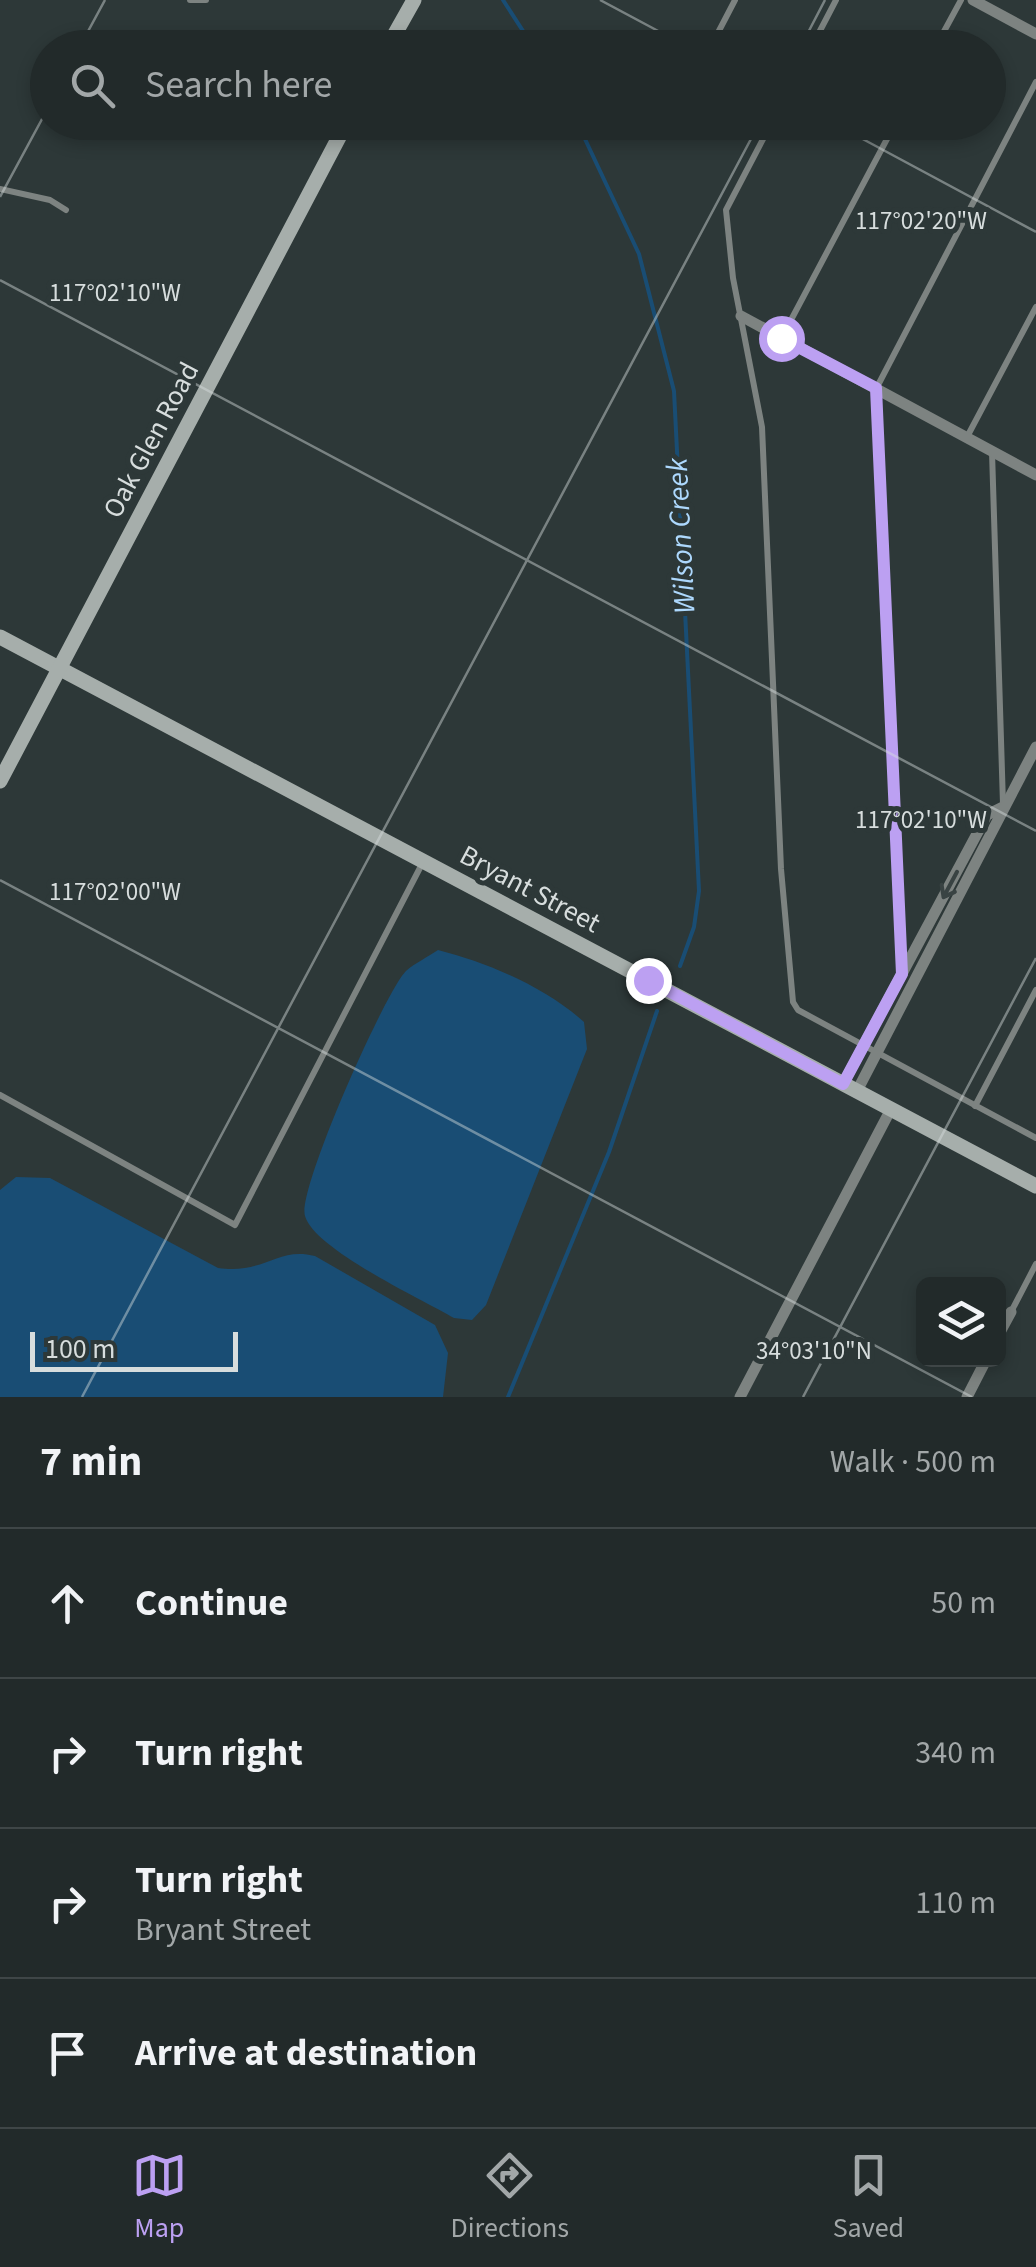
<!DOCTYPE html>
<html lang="en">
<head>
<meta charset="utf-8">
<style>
  body { margin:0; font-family:"Source Sans 3",sans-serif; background:#2a3232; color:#f1f3f6 }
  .controls { position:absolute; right:30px; bottom:30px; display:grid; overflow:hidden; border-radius:15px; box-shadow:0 5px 15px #0003 }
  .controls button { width:90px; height:90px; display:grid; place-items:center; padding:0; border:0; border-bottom:2px solid #3f4647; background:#222a2a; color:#f1f3f6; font:50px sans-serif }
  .scale { position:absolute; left:30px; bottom:25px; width:208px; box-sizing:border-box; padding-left:10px; border:5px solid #d7dddd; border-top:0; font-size:28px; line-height:35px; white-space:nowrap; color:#d7dddd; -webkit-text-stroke:8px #2d3838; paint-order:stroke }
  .stop { position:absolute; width:30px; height:30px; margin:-22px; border:8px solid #bca0f2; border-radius:50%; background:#fff }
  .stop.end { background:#bca0f2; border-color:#fff; box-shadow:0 2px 10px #0008 }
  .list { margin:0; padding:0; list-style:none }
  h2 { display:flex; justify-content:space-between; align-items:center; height:130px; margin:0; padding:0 40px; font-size:42px }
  h2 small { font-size:32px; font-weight:400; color:#a2a7a8 }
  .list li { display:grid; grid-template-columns:65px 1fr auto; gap:30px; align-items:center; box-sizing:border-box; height:150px; padding:0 40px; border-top:2px solid #3f4647 }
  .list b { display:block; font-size:38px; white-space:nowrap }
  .list p { margin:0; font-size:32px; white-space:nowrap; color:#a2a7a8 }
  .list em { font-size:32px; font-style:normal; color:#a2a7a8 }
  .icon { flex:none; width:55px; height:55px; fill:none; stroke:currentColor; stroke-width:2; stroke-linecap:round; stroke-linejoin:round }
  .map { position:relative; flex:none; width:1036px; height:1397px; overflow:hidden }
  .search { position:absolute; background:#222a2a; box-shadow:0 5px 15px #0003; left:30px; right:30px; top:30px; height:110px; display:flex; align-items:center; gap:25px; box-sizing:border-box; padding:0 35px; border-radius:55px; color:#a2a7a8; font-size:38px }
  .sheet { height:730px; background:#222a2a }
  nav { display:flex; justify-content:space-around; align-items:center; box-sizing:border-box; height:140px; border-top:2px solid #3f4647; background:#222a2a; font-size:28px; color:#a2a7a8 }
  nav a { display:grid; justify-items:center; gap:5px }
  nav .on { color:#bca0f2 }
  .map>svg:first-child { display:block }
  .water { fill:#194d74 }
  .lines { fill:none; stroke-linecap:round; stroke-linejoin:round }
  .stream { stroke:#194d74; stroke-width:4 }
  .service { stroke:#7d8381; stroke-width:6 }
  .minor { stroke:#7d8381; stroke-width:11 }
  .secondary { stroke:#a6aeab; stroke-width:15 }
  .oneway { stroke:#394343 }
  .route { stroke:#bca0f2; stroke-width:12 }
  .ticks { fill:none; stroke:#d7dddd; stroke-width:2.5; stroke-opacity:0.45 }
  .labels { text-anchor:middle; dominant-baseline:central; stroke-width:10; stroke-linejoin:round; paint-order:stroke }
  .street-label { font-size:28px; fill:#d7dddd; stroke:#2d3838 }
  .water-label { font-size:30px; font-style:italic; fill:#add8fd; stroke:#2d3838 }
  .ticks-label { font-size:25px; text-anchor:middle; fill:#d7dddd; stroke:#2d3838; stroke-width:10; stroke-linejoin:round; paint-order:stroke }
</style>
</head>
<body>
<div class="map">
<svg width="1036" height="1397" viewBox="0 0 1036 1397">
  <rect width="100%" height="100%" fill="#2d3838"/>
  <!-- water -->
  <g class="water">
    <path d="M438,950C489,963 545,987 584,1022L587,1049L486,1305L472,1320L454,1318C423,1300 314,1249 305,1216C297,1190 385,992 406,971C415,963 428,957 438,950Z"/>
    <path d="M16,1177L50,1178L218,1268C264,1275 277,1246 315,1256L435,1325L448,1353L443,1397H0V1190Z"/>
  </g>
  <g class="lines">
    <!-- stream -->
    <g class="stream">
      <path d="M503,0L534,48"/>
      <path d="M577,122L639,254L674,391L699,891L694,927L680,966"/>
      <path d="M508,1397L609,1152L657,1011"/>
    </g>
    <!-- service -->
    <g class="service">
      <path d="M190,0H206"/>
      <path d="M710,48L735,0"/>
      <path d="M811,48L836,0"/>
      <path d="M935,48L961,0"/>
      <path d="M772,122L726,210L733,278L762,427L781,869L793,1002L798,1010L1036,1138"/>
      <path d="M668,128L670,122"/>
      <path d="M0,189L50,200L66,210"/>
      <path d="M782,337L896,122"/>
      <path d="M967,437L1036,307"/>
      <path d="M992,452L1003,804"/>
      <path d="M901,969L876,389L1036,82"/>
      <path d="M0,1095L235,1225L423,862"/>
      <path d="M975,1106L1036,990"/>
      <path d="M1011,1312L1036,1264"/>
    </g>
    <!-- minor -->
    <g class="minor">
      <path d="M973,0L1036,34"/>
      <path d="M741,316L1036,475"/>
      <path d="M843,1084L987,815L1003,807"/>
      <path d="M857,1091L1036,747"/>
      <path d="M998,1336L1011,1312"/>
      <path d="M740,1397L891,1109"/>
      <path d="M967,1397L986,1360"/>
    </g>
    <!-- secondary -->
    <g class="secondary">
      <path d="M387,48L414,0"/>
      <path d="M0,637L1036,1186"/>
      <path d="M0,781L347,122"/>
    </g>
  </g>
  <!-- one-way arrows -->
  <defs><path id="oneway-shaft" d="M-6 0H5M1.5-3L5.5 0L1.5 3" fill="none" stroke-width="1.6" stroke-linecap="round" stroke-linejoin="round" transform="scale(2.5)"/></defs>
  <use class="oneway" href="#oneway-shaft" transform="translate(950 885) rotate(118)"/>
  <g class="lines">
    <!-- route -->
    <path class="route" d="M648,980L843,1084L902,974L876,388L781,338"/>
  </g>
  <!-- ticks -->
  <path class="ticks" d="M600,0L690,48M79,48L105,0M800,48L825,0M831,122L1036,232M0,197L48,108M0,280L1036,831M0,880L972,1397M82,1397L760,122M803,1397L1036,958"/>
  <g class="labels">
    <!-- street labels -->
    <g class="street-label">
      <text transform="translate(151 440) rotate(-62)">Oak Glen Road</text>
      <text transform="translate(530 889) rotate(28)">Bryant Street</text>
    </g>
    <!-- water labels -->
    <g class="water-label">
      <text transform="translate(681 536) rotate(-93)">Wilson Creek</text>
    </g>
  </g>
  <g class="ticks-label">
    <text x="921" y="229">117°02'20"W</text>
    <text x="115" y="301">117°02'10"W</text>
    <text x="921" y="828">117°02'10"W</text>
    <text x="115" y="900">117°02'00"W</text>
    <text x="814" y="1359">34°03'10"N</text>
  </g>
</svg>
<div class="controls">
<button><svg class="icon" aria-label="layers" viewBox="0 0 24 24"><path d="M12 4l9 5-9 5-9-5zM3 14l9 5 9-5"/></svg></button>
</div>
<div class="scale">100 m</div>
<div class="stop" style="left:781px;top:338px"></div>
<div class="stop end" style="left:648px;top:980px"></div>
<div class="search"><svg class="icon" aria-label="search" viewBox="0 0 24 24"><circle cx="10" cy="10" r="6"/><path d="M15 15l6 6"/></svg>Search here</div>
</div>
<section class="sheet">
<h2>7 min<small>Walk · 500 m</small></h2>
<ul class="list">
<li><svg class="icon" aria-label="ahead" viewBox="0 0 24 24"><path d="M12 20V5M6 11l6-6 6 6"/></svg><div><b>Continue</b></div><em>50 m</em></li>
<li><svg class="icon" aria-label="right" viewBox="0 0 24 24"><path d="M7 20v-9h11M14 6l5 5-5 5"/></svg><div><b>Turn right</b></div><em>340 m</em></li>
<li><svg class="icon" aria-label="right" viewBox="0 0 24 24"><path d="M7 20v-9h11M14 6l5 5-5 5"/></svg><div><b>Turn right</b><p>Bryant Street</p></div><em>110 m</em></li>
<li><svg class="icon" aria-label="arrive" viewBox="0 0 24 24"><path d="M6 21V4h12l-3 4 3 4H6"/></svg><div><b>Arrive at destination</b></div></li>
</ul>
</section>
<nav>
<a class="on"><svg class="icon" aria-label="map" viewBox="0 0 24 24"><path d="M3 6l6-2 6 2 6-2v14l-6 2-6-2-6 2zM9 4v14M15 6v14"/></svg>Map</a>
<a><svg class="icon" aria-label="directions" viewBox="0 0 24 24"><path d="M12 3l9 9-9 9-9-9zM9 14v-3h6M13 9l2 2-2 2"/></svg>Directions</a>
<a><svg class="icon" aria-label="saved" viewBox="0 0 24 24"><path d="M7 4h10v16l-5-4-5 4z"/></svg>Saved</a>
</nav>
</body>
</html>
